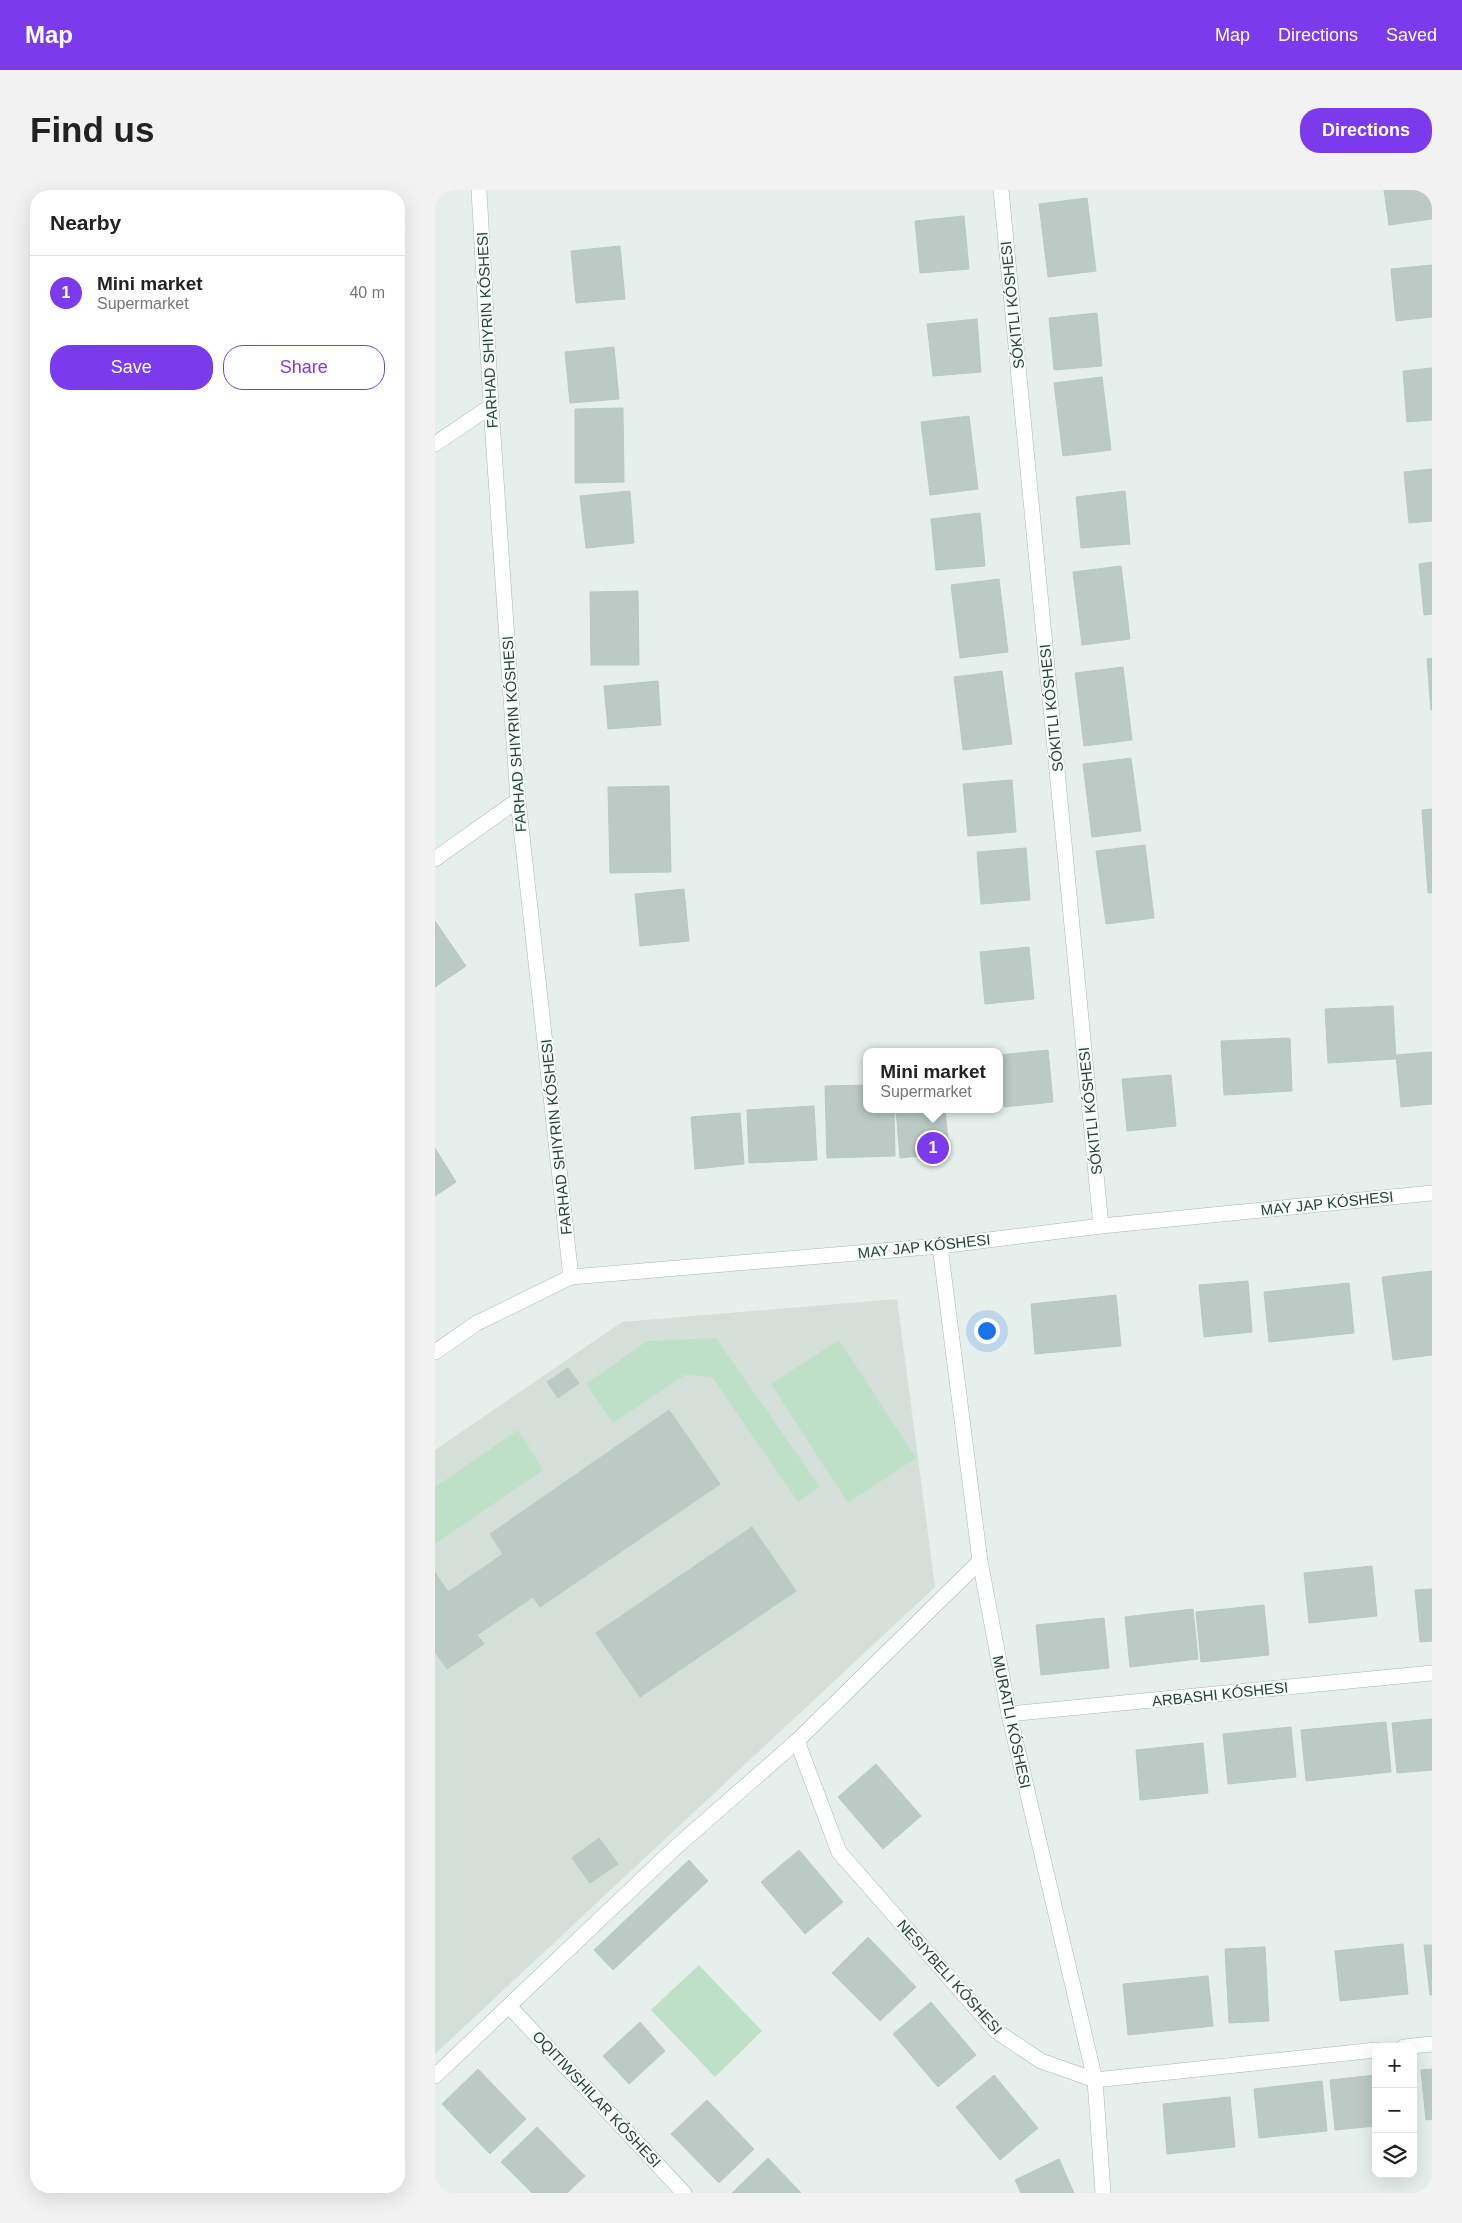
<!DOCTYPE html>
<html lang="en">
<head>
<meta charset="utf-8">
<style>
  body { margin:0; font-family:Arial,sans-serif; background:#f2f2f2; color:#222 }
  .controls { position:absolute; right:15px; bottom:15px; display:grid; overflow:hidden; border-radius:10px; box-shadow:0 5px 20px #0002 }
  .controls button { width:45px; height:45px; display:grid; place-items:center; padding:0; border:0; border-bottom:1px solid #e0e0e0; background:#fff; color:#222; font:25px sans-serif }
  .you { position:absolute; left:551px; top:1140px; width:18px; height:18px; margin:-12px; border:4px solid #fff; border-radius:50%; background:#1a73e8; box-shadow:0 0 0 8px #1a73e833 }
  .badge { display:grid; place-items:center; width:32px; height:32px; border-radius:50%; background:#7c3aed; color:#fff; font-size:16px; font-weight:700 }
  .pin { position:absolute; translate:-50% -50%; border:2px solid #fff; box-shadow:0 1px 5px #0006 }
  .popup { position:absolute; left:428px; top:858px; width:140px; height:65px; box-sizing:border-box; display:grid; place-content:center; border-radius:10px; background:#fff; filter:drop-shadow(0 1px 4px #0005); font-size:16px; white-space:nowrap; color:#767676 }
  .popup b { font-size:19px; color:#222 }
  .popup::after { content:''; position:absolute; left:50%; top:100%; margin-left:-10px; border:10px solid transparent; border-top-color:#fff }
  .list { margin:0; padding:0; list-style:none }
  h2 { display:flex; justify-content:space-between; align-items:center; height:65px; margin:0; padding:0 20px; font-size:21px }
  h2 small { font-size:16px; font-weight:400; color:#767676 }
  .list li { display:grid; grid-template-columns:32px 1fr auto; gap:15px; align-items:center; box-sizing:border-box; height:75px; padding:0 20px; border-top:1px solid #e0e0e0 }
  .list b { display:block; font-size:19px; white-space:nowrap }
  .list p { margin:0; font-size:16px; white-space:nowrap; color:#767676 }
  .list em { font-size:16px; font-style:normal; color:#767676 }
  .actions { display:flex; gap:10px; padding:15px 20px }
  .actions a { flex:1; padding:11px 0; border:1px solid #7c3aed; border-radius:20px; text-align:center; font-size:18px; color:#7c3aed }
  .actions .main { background:#7c3aed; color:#fff }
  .icon { flex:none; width:28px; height:28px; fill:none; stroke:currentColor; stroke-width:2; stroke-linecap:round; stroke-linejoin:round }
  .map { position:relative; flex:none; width:997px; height:2003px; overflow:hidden; border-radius:20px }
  header { display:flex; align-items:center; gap:30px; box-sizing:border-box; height:70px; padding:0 25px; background:#7c3aed; color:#fff }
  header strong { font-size:24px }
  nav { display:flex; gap:28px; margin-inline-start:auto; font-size:18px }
  .intro { display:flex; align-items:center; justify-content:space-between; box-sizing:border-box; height:120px; padding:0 30px }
  h1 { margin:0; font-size:35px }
  .button { padding:12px 22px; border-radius:20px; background:#7c3aed; color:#fff; font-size:18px; font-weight:700 }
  main { display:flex; gap:30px; padding:0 30px }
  aside { flex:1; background:#fff; border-radius:20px; box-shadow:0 5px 20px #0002 }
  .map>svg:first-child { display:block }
  .built { fill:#d4dfda }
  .green { fill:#bfe0c8 }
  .building { fill:#bbcac4; stroke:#b8c9c2 }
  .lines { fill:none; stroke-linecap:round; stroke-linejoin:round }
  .street-casing { stroke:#a8b8b2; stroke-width:16 }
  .street { stroke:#fff; stroke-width:15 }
  .labels { text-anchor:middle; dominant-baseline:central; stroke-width:4; stroke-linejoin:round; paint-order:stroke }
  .street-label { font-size:15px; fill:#24423a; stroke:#f7fbf9 }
</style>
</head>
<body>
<header>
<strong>Map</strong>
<nav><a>Map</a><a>Directions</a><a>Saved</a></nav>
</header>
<div class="intro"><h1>Find us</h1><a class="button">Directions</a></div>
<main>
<aside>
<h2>Nearby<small></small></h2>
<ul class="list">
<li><span class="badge">1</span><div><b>Mini market</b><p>Supermarket</p></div><em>40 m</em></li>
</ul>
<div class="actions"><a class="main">Save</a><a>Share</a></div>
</aside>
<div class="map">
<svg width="997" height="2003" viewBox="0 0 997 2003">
  <rect width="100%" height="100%" fill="#e6efeb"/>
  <!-- built -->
  <path class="built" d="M462,1109L500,1397L0,1864V1260L187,1132Z"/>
  <!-- green -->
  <g class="green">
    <path d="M281,1148L385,1297L363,1312L277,1187L250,1185L178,1233L151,1194L212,1151Z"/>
    <path d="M404,1150L481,1268L413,1313L336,1194Z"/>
    <path d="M83,1240L108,1280L0,1354V1297Z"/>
    <path d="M264,1775L327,1841L280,1887L216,1820Z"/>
  </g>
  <!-- building -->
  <g class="building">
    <path d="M949,0H997V29L954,35Z"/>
    <path d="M652,8L661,81L613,87L604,14Z"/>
    <path d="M529,26L534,79L485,83L480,31Z"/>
    <path d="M185,56L190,109L141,113L136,61Z"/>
    <path d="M997,75V127L961,131L956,79Z"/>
    <path d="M662,123L667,176L619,180L614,128Z"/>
    <path d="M542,129L546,182L498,186L492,134Z"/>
    <path d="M179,157L184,209L135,213L130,162Z"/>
    <path d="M997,178V230L972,232L968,181Z"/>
    <path d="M667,187L676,260L628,266L619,193Z"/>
    <path d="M188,218L189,292L140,293V219Z"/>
    <path d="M534,226L543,299L495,305L486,232Z"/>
    <path d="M997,279V331L974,333L969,282Z"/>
    <path d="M195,301L199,353L151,358L145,306Z"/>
    <path d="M690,301L695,354L646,358L641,307Z"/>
    <path d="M545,323L550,376L501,380L496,329Z"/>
    <path d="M997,372V424L989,425L984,374Z"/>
    <path d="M686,376L695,449L647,455L638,382Z"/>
    <path d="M564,389L573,462L525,468L516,395Z"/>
    <path d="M203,401L204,475H156L155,402Z"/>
    <path d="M997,468V520H996L992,469Z"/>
    <path d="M688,477L697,550L649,556L640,483Z"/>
    <path d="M567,481L577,554L528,560L519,487Z"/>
    <path d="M223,491L226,535L173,539L169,496Z"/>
    <path d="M696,568L706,641L657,647L648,574Z"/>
    <path d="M577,590L581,642L533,646L528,594Z"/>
    <path d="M234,596L236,682L175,683L173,597Z"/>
    <path d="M997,619V703H993L987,620Z"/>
    <path d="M710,655L719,728L671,734L661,661Z"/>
    <path d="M591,658L595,710L546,714L542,662Z"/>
    <path d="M249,699L254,751L205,756L200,704Z"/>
    <path d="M0,731L31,776L0,797Z"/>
    <path d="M594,757L599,809L550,814L545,762Z"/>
    <path d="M958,816L961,869L893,873L890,819Z"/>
    <path d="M855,848L857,901L789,905L786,851Z"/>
    <path d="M613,860L618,912L569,917L564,865Z"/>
    <path d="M997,862V914L966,917L961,865Z"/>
    <path d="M736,885L741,936L692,941L687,889Z"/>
    <path d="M432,895V919H459L460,966L392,968L390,896Z"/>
    <path d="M379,916L382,970L314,973L312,920Z"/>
    <path d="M461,919H510L514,963L465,968Z"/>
    <path d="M305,923L309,974L260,979L256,927Z"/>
    <path d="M0,958L21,992L0,1006Z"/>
    <path d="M997,1081V1165L958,1170L947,1087Z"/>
    <path d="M813,1091L817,1142L769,1147L764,1095Z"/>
    <path d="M914,1093L919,1143L834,1152L829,1102Z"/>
    <path d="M681,1105L686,1156L600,1164L596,1114Z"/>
    <path d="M133,1178L144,1193L123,1208L112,1192Z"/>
    <path d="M234,1220L285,1294L105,1417L98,1407L42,1445L49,1454L12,1479L0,1462V1382L13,1402L68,1364L55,1344Z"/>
    <path d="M317,1337L361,1401L205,1507L161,1443Z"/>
    <path d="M937,1376L942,1426L874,1433L869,1383Z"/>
    <path d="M997,1399V1451L985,1452L980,1400Z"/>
    <path d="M829,1415L834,1465L766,1472L761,1422Z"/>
    <path d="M758,1419L763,1469L695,1477L690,1427Z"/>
    <path d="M669,1428L674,1478L606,1485L601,1435Z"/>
    <path d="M997,1529V1580L962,1583L957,1533Z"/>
    <path d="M951,1532L956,1582L871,1591L866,1540Z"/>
    <path d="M856,1537L861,1587L793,1594L788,1544Z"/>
    <path d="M768,1553L773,1603L705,1610L701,1560Z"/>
    <path d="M441,1574L486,1626L448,1659L403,1607Z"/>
    <path d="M164,1648L183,1674L155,1693L137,1668Z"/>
    <path d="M364,1660L408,1712L370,1744L326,1692Z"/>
    <path d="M254,1670L273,1691L178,1780L159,1760Z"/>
    <path d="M433,1747L481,1797L445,1831L397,1783Z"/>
    <path d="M968,1754L973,1804L905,1811L900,1761Z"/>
    <path d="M989,1755H997V1805H995Z"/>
    <path d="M830,1757L834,1831L794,1833L790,1759Z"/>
    <path d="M773,1786L778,1836L693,1845L688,1794Z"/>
    <path d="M496,1812L541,1865L503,1897L458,1844Z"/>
    <path d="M205,1832L230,1861L194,1894L168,1866Z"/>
    <path d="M43,1879L91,1929L55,1964L7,1914Z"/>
    <path d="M997,1879V1929L991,1930L986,1880Z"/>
    <path d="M559,1885L603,1938L565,1970L521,1917Z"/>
    <path d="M941,1885V1936L900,1940L895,1890Z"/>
    <path d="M887,1891L892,1941L824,1948L819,1899Z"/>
    <path d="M795,1907L800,1957L732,1964L728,1914Z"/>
    <path d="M272,1910L319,1959L284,1993L236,1944Z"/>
    <path d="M102,1937L150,1986L132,2003H97L66,1972Z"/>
    <path d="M333,1968L366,2003H297Z"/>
    <path d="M624,1969L639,2003H586L580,1990Z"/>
  </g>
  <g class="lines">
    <!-- street casing -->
    <g class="street-casing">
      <g id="street">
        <path d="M44,0L56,216L83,610L136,1087"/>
        <path d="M566,0L666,1036"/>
        <path d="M0,254L56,216"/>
        <path d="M0,669L83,610"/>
        <path d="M505,1056L545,1371L574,1524L660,1890L668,2003"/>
        <path d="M0,1162L42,1133L136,1087L505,1056L666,1036L997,1003"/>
        <path d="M574,1524L997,1483"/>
        <path d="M362,1551L404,1662L561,1841L606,1871L660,1890L941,1860"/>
        <path d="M74,1816L249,2003"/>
        <path d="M969,1857L997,1854"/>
        <path d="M0,1886L241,1657L362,1551L545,1371"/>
      </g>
    </g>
    <!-- street -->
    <use href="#street" class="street"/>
  </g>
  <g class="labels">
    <!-- street labels -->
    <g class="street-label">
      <text transform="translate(577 115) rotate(-96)">SÓKITLI KÓSHESI</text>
      <text transform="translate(52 140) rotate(-93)">FARHAD SHIYRIN KÓSHESI</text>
      <text transform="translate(616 518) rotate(-96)">SÓKITLI KÓSHESI</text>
      <text transform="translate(79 544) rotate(-94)">FARHAD SHIYRIN KÓSHESI</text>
      <text transform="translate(655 921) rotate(-96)">SÓKITLI KÓSHESI</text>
      <text transform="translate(121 947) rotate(-96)">FARHAD SHIYRIN KÓSHESI</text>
      <text transform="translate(892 1013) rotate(-6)">MAY JAP KÓSHESI</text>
      <text transform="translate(489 1056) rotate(-6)">MAY JAP KÓSHESI</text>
      <text transform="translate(785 1504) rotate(-6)">ARBASHI KÓSHESI</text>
      <text transform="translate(577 1532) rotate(78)">MURATLI KÓSHESI</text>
      <text transform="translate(515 1787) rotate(48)">NESIYBELI KÓSHESI</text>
      <text transform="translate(162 1909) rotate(47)">OQITIWSHILAR KÓSHESI</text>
    </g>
  </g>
</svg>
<div class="controls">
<button>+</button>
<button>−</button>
<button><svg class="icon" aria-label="layers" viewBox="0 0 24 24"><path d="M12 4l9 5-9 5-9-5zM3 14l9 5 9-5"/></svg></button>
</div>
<div class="you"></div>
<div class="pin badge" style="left:498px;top:958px">1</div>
<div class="popup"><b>Mini market</b>Supermarket</div>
</div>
</main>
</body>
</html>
